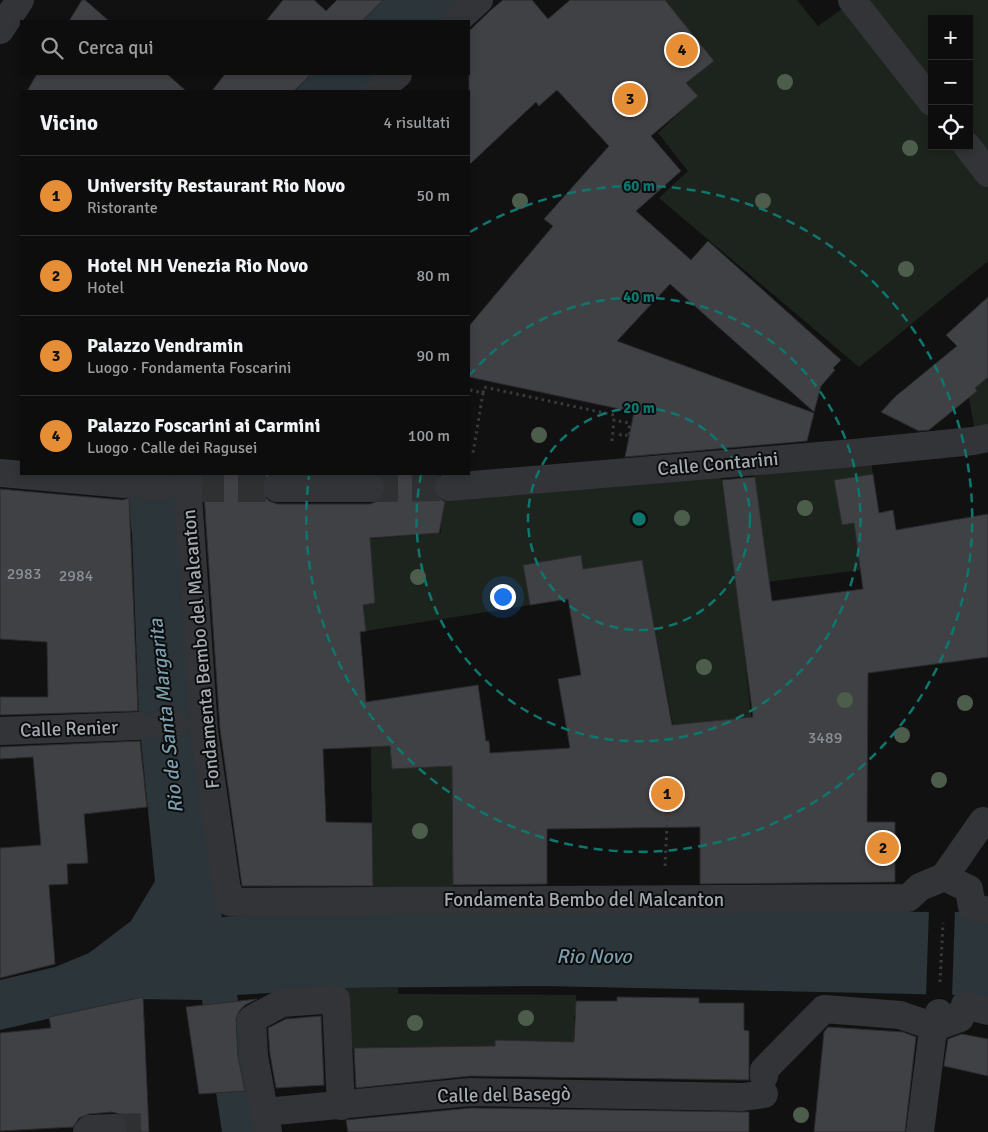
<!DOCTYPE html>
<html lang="it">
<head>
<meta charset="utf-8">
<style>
  body { margin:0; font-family:Signika,sans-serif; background:#1b1b1c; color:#f1f3f6 }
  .controls { position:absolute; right:15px; top:15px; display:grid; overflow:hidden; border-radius:0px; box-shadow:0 2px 8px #0003 }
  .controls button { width:45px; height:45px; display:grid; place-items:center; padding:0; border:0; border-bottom:1px solid #2d2d2e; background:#0d0d0e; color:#f1f3f6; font:25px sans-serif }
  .you { position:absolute; left:502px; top:596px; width:18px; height:18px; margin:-12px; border:4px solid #fff; border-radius:50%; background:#1a73e8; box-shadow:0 0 0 8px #1a73e833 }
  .badge { display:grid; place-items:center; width:32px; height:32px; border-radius:50%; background:#e68e35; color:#111; font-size:16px; font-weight:700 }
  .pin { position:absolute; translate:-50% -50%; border:2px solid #fff; box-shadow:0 1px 5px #0006 }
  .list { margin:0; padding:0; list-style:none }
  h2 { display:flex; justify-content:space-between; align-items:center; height:65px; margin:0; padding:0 20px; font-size:21px }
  h2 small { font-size:16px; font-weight:400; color:#9a9c9e }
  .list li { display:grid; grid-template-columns:32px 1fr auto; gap:15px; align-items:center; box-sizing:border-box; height:80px; padding:0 20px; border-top:1px solid #2d2d2e }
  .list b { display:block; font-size:19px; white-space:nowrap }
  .list p { margin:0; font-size:16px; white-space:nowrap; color:#9a9c9e }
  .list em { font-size:16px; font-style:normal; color:#9a9c9e }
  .icon { flex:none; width:28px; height:28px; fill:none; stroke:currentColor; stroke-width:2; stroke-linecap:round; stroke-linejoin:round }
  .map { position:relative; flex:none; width:988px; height:1132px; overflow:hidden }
  .search { position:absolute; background:#0d0d0e; box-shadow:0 2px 8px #0003; left:20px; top:20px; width:450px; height:55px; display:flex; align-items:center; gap:12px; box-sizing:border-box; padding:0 18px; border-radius:0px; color:#9a9c9e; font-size:19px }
  .panel { position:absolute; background:#0d0d0e; box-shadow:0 2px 8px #0003; left:20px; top:90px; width:450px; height:385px; border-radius:0px }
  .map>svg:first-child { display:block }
  .green { fill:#1d241d }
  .water { fill:#2b353a }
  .pier { fill:#111112 }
  .building { fill:#404145; stroke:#2b2b2e }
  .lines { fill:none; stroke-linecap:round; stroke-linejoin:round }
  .minor-tunnel { stroke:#2e3032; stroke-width:28; stroke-dasharray:28 14; stroke-linecap:butt }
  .path { stroke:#383b3e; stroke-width:3; stroke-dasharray:2.5 4; stroke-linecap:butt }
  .minor { stroke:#323437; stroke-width:28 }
  .tree { fill:#4d5d4c }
  .ring { fill:none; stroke:#0f766e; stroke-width:2.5; stroke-dasharray:9 6 }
  .labels { text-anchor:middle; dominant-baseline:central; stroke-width:4; stroke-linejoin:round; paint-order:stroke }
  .number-label { font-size:16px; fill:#8a9097 }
  .street-label { font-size:19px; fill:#a3aab2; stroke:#0c0c0d }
  .water-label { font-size:20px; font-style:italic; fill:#7b9dac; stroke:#0c0c0d }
  .centre { fill:#0f766e; stroke:#0c0c0d; stroke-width:2.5 }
  .ring-label { font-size:15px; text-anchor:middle; font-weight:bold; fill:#0f766e; stroke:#0c0c0d; stroke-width:4; stroke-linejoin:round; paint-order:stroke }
</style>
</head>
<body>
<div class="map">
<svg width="988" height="1132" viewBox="0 0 988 1132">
  <rect width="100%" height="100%" fill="#111112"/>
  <!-- green -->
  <g class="green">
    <path d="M665,0H797L818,26L849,4L932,113V146H957L988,187V261L859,367L659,198L688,171L658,133L697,96L686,83L714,61Z"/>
    <path d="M857,0H988V165L969,142V19H932V94Z"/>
    <path d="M988,377V434L976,437L969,398L977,391L975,388Z"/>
    <path d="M870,456L873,474L834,480L842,524L854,523L861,570L767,582L766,561L753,467Z"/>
    <path d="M720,470L739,605L752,725H673L642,560L583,569L580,555L523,565L530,605L366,631L363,605L375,603L370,539L441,533L438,496Z"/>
    <path d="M390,746L464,765L453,826V888H373L371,747Z"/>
    <path d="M344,988H398V994L576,995V1015L574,1016V1042L495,1040V1049L446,1047L346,1048Z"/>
  </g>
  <!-- water -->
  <g class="water">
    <path d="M383,0H466L443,21H362Z"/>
    <path d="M311,74H386L367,91H295Z"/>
    <path d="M129,474H178L195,732L222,917L316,910L960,912L988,920V1002L959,995L544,986L344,988L237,995L261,1132H222L202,1000L133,999L0,1030V980L55,967L89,953L131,921L155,881L139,720L132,534L127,490Z"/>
  </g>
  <!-- pier -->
  <path class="pier" d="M929,909L955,910L952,997H926Z"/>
  <!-- building -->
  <g class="building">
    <path d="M82,0H85L109,21H69Z"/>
    <path d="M283,0H314L326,11L337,0H383L362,21H266Z"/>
    <path d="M503,0H532L548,19L570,0H665L714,61L686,83L698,96L651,136L681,171L636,211L691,260L708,241L841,360L833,368L835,370L821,386L814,412L670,284L617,341L814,413L807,441L625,457L634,412L469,377V326L553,226L544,219L609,146L557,90L539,106L536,102L469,165V31L492,9Z"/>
    <path d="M37,74H167L186,91H27Z"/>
    <path d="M225,74H311L294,91H212Z"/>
    <path d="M988,297V379L987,378L975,388L977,391L929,430L919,431L881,412L896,396L957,346L946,335Z"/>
    <path d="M204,474H272L264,480L261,488L263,495L269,501L277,504H370L378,501L384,495L386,488L383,480L375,474H441L435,480L433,488L436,496L445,502L439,533L370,538L375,603L363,605L366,631L360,632L366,702L478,685L486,741H489L490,753L570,748L558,679L581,675L568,599L530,605L523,565L581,555L583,569L642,560L672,725L753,717L722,480L755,477L772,601L863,589L854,523L842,525L834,480L873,474L879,513L893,510L896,530L988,514V657L868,673L867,822H895V882L700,884V827L547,829V884L453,885L452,766L392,769L390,746L323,749L326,822L372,823L373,886H242L220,729L204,495Z"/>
    <path d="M0,489L123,500L129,498L138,711L0,715V697H48L47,642L0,639Z"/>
    <path d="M140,741L147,807L84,814L88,863L67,864L68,884L49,885L55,964L0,978V848L41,845L33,757L0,759V747Z"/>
    <path d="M143,997L149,1132H128L129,1127L126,1119L120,1114L112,1112L89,1114L79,1118L73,1127L0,1131V1033L51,1028L49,1017Z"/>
    <path d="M617,997L699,998V1003H744V1030L749,1031V1080L470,1076L356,1088L354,1048L495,1046V1040L574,1042L576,1001H617Z"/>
    <path d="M257,999L245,1005L239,1011L236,1019L238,1057L245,1091L199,1094L186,1007Z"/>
    <path d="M321,1016L324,1085L276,1088L270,1054L268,1028L286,1019Z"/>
    <path d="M828,1027L903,1032L916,1037L905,1132H814L824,1032Z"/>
    <path d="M962,1034L988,1039V1076L944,1066L948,1039Z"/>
    <path d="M471,1108L749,1112V1132H348L346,1120Z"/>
  </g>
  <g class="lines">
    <!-- minor-tunnel -->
    <g class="minor-tunnel">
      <path d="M196,488H277"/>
      <path d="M370,488L449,487"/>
      <path d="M113,1128L149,1127"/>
    </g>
    <!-- path -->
    <g class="path">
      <path d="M470,390L483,393L473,453"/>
      <path d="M483,393L484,387L614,415V420"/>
      <path d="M612,441L614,420L629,423L630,436L621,434L618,439"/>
      <path d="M665,866L668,807"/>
      <path d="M940,982L943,923"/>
    </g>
    <!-- minor -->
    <g class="minor">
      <path d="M852,0L932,102"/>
      <path d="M456,21L479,0"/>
      <path d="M0,30L20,0"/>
      <path d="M378,91L398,74"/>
      <path d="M967,146L988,173"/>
      <path d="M0,473L124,484"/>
      <path d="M189,474L188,495L204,731L226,883"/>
      <path d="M143,485L163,486"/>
      <path d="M449,487L854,453L973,441L988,438"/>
      <path d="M277,488H370"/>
      <path d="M161,725H175"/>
      <path d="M0,731L138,726"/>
      <path d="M944,877L983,821"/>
      <path d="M944,877L969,889L972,907L988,911"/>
      <path d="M228,891L229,902L908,898L920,887L944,877"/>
      <path d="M764,1076V1070L824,1009L900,1015L935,1027L960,1018L965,1005L988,1011"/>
      <path d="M266,1112L470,1092L743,1097L764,1094"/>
      <path d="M87,1132L90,1129L113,1128"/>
      <path d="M268,1132L254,1056L252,1019L282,1003L336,999L341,1106"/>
      <path d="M920,1132L932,1038L939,1013"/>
    </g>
  </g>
  <!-- trees -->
  <g class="tree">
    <circle cx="785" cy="82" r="8"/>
    <circle cx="910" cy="148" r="8"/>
    <circle cx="520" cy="201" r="8"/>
    <circle cx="763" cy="201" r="8"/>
    <circle cx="906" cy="269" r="8"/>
    <circle cx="539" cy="435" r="8"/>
    <circle cx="805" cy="508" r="8"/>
    <circle cx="682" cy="518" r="8"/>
    <circle cx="418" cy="577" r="8"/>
    <circle cx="704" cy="667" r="8"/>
    <circle cx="845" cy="700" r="8"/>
    <circle cx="965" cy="703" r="8"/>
    <circle cx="902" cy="735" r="8"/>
    <circle cx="939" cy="780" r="8"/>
    <circle cx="420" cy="831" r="8"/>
    <circle cx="526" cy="1018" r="8"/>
    <circle cx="415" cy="1023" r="8"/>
    <circle cx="801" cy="1115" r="8"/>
  </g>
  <!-- distance rings -->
  <g class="ring">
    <circle cx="639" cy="519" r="111"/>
    <path d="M469 376A222 222 0 1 1 421 475"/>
    <path d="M470 232A333 333 0 1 1 309 476"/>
  </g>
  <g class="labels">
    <!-- number labels -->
    <g class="number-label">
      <text x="24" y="574">2983</text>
      <text x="76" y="576">2984</text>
      <text x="825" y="738">3489</text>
    </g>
    <!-- street labels -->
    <g class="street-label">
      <text transform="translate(718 464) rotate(-5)">Calle Contarini</text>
      <text transform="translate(201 649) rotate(-95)">Fondamenta Bembo del Malcanton</text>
      <text transform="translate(69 729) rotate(-2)">Calle Renier</text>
      <text x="584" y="900">Fondamenta Bembo del Malcanton</text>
      <text transform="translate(504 1095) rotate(-1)">Calle del Basegò</text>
    </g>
    <!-- water labels -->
    <g class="water-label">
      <text transform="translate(166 716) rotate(-96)">Rio de Santa Margarita</text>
      <text x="594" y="956">Rio Novo</text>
    </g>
  </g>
  <circle cx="639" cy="519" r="8" class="centre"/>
  <g class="ring-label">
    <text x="639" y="191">60 m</text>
    <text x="639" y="302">40 m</text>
    <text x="639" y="413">20 m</text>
  </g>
</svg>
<div class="controls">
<button>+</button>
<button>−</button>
<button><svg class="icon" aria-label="locate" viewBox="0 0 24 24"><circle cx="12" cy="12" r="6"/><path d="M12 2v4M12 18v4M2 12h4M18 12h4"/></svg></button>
</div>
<div class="you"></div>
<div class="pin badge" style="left:667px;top:794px">1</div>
<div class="pin badge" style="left:883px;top:848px">2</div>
<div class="pin badge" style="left:630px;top:99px">3</div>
<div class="pin badge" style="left:682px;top:50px">4</div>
<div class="search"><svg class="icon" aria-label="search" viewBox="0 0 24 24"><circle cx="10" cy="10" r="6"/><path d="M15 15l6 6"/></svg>Cerca qui</div>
<section class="panel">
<h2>Vicino<small>4 risultati</small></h2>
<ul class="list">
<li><span class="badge">1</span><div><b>University Restaurant Rio Novo</b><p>Ristorante</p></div><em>50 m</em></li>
<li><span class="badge">2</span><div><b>Hotel NH Venezia Rio Novo</b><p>Hotel</p></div><em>80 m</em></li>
<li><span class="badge">3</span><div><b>Palazzo Vendramin</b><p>Luogo · Fondamenta Foscarini</p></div><em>90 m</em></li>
<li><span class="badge">4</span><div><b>Palazzo Foscarini ai Carmini</b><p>Luogo · Calle dei Ragusei</p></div><em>100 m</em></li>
</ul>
</section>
</div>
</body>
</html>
